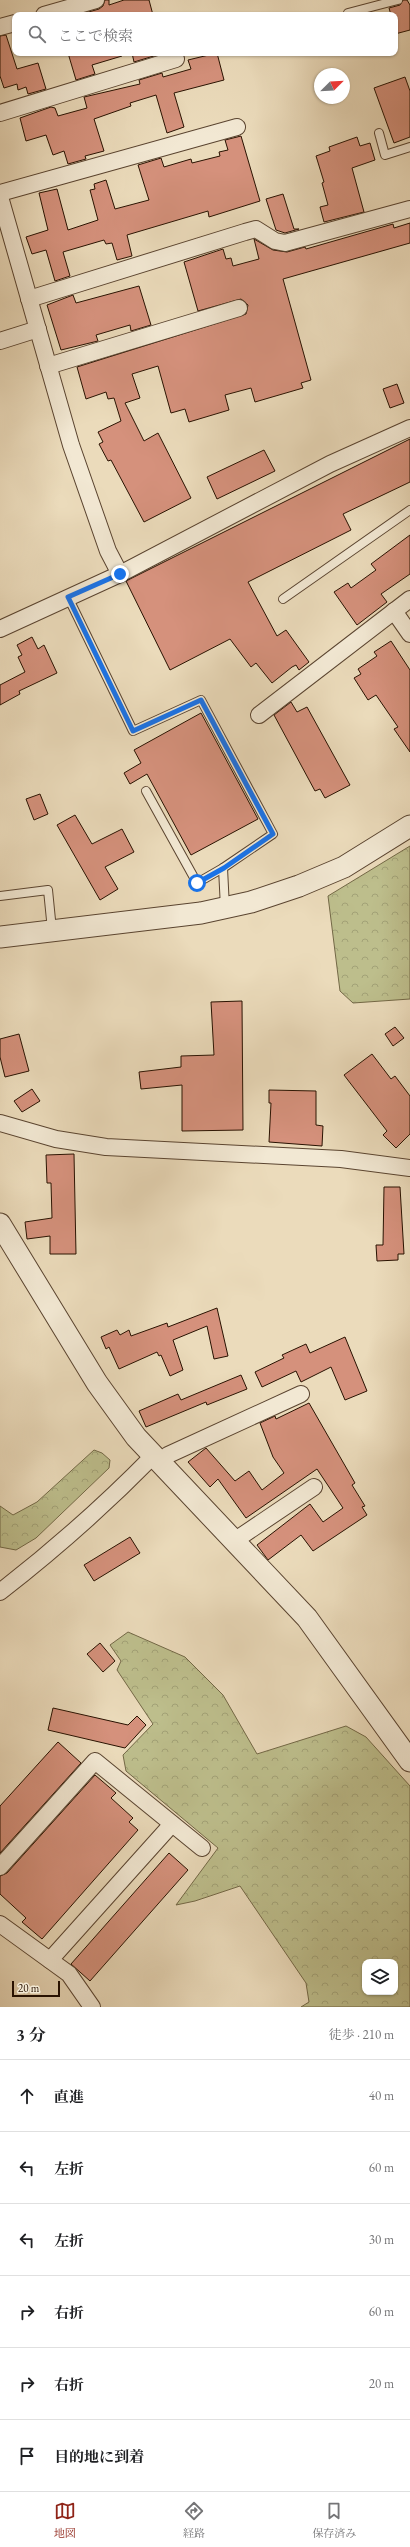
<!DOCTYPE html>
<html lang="ja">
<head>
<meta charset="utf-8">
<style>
  body { margin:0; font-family:"EB Garamond","Noto Serif JP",serif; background:#f2f2f2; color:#202124 }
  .controls { position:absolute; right:12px; bottom:12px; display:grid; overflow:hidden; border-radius:8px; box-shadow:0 1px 3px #0004 }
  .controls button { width:36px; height:36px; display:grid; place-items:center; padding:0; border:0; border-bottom:1px solid #e0e0e0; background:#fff; color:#202124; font:20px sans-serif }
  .compass { position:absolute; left:314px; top:68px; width:36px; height:36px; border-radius:50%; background:#fff; box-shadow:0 1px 3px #0004; rotate:66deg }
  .scale { position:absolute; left:12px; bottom:10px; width:48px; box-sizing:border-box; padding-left:4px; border:2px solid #291201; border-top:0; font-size:11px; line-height:14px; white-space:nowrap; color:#291201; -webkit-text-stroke:3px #f2e8d3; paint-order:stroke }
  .stop { position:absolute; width:12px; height:12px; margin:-9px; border:3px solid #1a73e8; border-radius:50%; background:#fff }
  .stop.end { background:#1a73e8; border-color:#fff; box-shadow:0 1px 4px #0008 }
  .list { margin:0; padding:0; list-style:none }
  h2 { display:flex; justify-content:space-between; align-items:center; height:52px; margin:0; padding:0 16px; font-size:17px }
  h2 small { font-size:13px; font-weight:400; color:#757577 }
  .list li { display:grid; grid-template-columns:26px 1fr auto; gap:12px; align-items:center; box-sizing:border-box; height:72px; padding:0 16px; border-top:1px solid #e0e0e0 }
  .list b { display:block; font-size:15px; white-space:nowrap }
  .list em { font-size:13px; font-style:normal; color:#757577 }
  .icon { flex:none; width:22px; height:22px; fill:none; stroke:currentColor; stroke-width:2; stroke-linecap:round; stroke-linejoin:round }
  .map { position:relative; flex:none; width:410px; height:2007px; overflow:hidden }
  .search { position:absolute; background:#fff; box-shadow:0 1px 3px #0004; left:12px; right:12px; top:12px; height:44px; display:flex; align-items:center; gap:10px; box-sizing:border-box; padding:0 14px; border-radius:8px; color:#757577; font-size:15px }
  .sheet { height:484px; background:#fff }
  nav { display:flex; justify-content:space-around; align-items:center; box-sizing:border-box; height:56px; border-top:1px solid #e0e0e0; background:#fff; font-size:11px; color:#757577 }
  nav a { display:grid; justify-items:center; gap:2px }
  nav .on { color:#8f2418 }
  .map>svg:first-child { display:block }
  .forest { fill:url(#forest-crowns); stroke:#736846; fill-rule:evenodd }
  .building { fill:#d5917c; stroke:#291201 }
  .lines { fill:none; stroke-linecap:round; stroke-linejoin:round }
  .service-casing { stroke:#5a4430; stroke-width:10 }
  .minor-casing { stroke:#5a4430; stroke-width:18 }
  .tertiary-casing { stroke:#5a4430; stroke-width:23 }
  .service { stroke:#f2e8d3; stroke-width:8 }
  .minor { stroke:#f2e8d3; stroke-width:16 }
  .tertiary { stroke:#f2e8d3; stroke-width:21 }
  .route { stroke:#1a73e8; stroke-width:5 }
</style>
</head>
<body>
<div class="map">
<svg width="410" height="2007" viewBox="0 0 410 2007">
  <defs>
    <pattern id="forest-crowns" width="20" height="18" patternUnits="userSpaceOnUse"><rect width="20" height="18" fill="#bdbe8c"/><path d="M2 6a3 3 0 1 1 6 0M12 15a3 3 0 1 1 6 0" fill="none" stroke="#a2a277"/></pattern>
  </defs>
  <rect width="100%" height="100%" fill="#ebdbbb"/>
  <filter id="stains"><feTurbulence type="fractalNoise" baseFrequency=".005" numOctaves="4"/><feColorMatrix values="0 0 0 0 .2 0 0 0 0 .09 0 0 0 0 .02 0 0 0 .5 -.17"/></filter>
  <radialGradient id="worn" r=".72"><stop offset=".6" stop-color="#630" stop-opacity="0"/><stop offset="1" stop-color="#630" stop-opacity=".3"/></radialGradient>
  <!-- forest -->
  <g class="forest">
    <path d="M410,846V999L353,1003L340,991L328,896Z"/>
    <path d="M94,1450L102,1453L110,1460L109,1468L36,1538L16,1550L0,1547V1506L13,1515L37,1502Z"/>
    <path d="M128,1632L185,1657L223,1695L257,1754L346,1726L366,1737L410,1786V2007H301L309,2002L306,1983L240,1886L195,1901L176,1905L218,1848L126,1771L123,1755L153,1724L117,1670L121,1661L110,1645ZM365,1962H395V1992H365Z"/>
  </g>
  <!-- building -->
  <g class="building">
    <path d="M105,0H109V5L124,0H149L153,15H78L99,9L103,6Z"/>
    <path d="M403,0H407L410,5V30L395,34V15H391L389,8L400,5Z"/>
    <path d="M6,35L17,69L38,63L46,89L28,94L26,87L18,90L17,84L4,88L0,76V36Z"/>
    <path d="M68,53H122V56L92,65L95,74L76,80Z"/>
    <path d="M132,53H156L157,55L134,62Z"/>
    <path d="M217,53L224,80L174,93L184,127L167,133L156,95L130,103L131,106L94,119L104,151L85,156L86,159L68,164L64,151L53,155L46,135L26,141L20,118L51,107L55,108L58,116L87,108L84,97L140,84L139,80L162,73L163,77L191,69L188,60Z"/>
    <path d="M405,77L410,91V137L394,143L374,88Z"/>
    <path d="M241,136L260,201L209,217L208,211L127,235L132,256L117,260L112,243L106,244L104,240L63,252L70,276L55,281L46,250L32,254L26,237L48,230L39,193L57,189L68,230L98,220L90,190L95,189L94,184L106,180L115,209L149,200L138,165L161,158L164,167L191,159L192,163L220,156L219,152L228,150L225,140Z"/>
    <path d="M357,137L360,146L370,143L375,160L352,168L364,212L324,222L320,207L328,205L322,183L324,182L316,156L330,151L329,147Z"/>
    <path d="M283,194L294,229H299L285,233L276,230L266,199Z"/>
    <path d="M410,223V243L283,279L311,380L301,383L303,388L255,402L251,388L225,395L229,410L189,422L185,409L171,413L158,366L132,374L140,398L125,403L144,441L158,433L191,498L144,522L111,460L108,461L99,444L103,442L98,432L121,421L114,398L108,399L106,392L86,399L77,367L246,314L248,305L241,299L198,311L184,262L223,249L226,259L231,258L233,266L259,259L254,239L273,250L287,252L305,247L306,249L393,224L394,228Z"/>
    <path d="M139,286L151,325L131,331L130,325L96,335L98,341L61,350L47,305L73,295L76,303Z"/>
    <path d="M397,384L404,403L390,408L383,389Z"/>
    <path d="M410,439V482L343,514L351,530L248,582L277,636L286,630L309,662L299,670L296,665L292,667L272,683L256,663L251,667L230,639L170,670L126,581Z"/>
    <path d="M264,450L275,471L217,499L207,477Z"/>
    <path d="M410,535V574L381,594L387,602L357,625L334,592L348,583L351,588L376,570L371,564Z"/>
    <path d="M32,637L38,649L44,645L57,673L19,691L20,694L0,705V685L25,672L18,657L22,655L17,645Z"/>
    <path d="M391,641L410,670V752L394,729L398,727L376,695L368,700L354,678L361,674L358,669L377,656L374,652Z"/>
    <path d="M291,702L297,712L307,707L350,785L325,798L320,789L315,791L274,715Z"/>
    <path d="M201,713L258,819L191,855L147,774L130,784L124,773L141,763L134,750Z"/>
    <path d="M40,794L48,814L34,820L26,799Z"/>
    <path d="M75,815L92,844L122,829L134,852L105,867L118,889L100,900L57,825Z"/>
    <path d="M242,1001L243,1130L182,1131V1085L141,1089L139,1072L181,1067V1056L214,1055L211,1002Z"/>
    <path d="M395,1027L404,1038L393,1046L385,1034Z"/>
    <path d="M19,1034L29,1071L5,1077L0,1057V1039Z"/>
    <path d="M372,1054L391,1079L395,1076L410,1096V1134L396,1148L383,1135L387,1131L344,1075Z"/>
    <path d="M32,1089L40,1101L22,1112L14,1101Z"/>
    <path d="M269,1090L316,1091V1125L323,1126L322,1146L269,1142L271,1103H269Z"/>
    <path d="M74,1154L76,1254H50V1236L27,1239L25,1222L52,1218L51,1183H47L46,1155Z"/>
    <path d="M384,1187H400L404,1254H398V1260L377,1261L376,1245H383Z"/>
    <path d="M217,1308L228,1356L214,1359L207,1326L173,1340L183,1370L170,1376L161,1355L159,1356L157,1352L119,1369L109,1347L106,1349L101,1337L117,1330L120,1335L129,1330L131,1336L167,1323L168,1327Z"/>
    <path d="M345,1337L367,1391L345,1400L331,1367L301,1382L296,1371L262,1387L255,1372L284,1358L282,1355L306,1344L310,1353Z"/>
    <path d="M241,1375L247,1389L207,1405L206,1402L146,1427L139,1411L178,1394L181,1400Z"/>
    <path d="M309,1403L355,1483L352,1485L365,1506L362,1507L367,1515L313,1551L301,1535L268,1560L257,1545L310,1504L323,1522L343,1508L317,1469L246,1518L218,1479L210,1487L188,1462L206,1448L235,1481L249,1471L262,1490L284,1473L273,1457L260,1423L275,1416L276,1419Z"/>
    <path d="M130,1537L140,1553L94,1581L84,1565Z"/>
    <path d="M100,1643L115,1661L103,1672L87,1654Z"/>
    <path d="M53,1708L128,1725L137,1716L146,1725L125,1748L48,1730Z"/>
    <path d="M58,1742L81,1763L0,1853V1806Z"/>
    <path d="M95,1775L116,1793L111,1798L133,1818L129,1822L138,1830L42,1939L22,1922L26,1918L0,1894V1876L7,1873Z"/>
    <path d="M169,1853L188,1870L90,1981L71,1964Z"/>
  </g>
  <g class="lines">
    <!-- service casing -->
    <g class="service-casing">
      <g id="service">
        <path d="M348,13L398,0"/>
        <path d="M379,133L385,155L410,147"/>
        <path d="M68,597L133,731L201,700L273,834L223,868L225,908"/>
        <path d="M283,599L410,510"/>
        <path d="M146,791L197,883L223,868"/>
        <path d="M0,896L48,890L52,930"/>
      </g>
    </g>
    <!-- minor casing -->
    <g class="minor-casing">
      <g id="minor">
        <path d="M44,15L96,0"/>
        <path d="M0,27L15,23"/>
        <path d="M0,113L176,59"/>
        <path d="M0,193L237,127"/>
        <path d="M0,197L71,445L108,551L120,574"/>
        <path d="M29,299L245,232L256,229L275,241L285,243L410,209"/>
        <path d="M0,341L38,329"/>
        <path d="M48,366L239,308"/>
        <path d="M394,611L410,634"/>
        <path d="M0,629L120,574L330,464L410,428"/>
        <path d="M259,715L410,599"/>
        <path d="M0,1123L56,1139L106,1147L341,1159L410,1168"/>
        <path d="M159,1463L168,1455L301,1394"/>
        <path d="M234,1541L314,1487"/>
        <path d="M0,1592C54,1550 105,1505 153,1456"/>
        <path d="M0,1867L95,1761L202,1848"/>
        <path d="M0,1924L69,1974L92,2007"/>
        <path d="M50,1960L172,1824"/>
      </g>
    </g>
    <!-- tertiary casing -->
    <g class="tertiary-casing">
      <g id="tertiary">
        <path d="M0,937L201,913L251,902L299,886L344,867L410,826"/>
        <path d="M0,1224L97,1383L136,1437L307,1618L410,1761"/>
      </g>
    </g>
    <!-- service -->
    <use href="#service" class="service"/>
    <!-- minor -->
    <use href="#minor" class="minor"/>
    <!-- tertiary -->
    <use href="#tertiary" class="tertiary"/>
  </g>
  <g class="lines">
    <!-- route -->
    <path class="route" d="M120,574L68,597L133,731L201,700L273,834L224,868L197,883"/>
  </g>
  <rect width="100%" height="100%" filter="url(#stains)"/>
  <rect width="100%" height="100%" fill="url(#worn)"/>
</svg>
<div class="controls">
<button><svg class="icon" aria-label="layers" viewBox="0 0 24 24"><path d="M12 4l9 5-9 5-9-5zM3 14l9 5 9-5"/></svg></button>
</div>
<svg class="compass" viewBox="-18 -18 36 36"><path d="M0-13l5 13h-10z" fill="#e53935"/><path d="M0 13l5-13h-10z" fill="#757577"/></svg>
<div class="scale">20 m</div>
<div class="stop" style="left:197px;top:883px"></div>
<div class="stop end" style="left:120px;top:574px"></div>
<div class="search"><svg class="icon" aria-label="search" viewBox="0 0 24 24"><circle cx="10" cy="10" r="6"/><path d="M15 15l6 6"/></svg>ここで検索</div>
</div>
<section class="sheet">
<h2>3 分<small>徒歩 · 210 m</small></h2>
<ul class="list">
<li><svg class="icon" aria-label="ahead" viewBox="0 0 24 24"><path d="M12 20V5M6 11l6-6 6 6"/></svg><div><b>直進</b></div><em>40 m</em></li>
<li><svg class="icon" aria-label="left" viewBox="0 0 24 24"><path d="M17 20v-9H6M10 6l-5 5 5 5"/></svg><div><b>左折</b></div><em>60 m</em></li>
<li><svg class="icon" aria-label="left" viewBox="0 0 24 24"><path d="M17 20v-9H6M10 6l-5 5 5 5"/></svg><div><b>左折</b></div><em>30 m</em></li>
<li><svg class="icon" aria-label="right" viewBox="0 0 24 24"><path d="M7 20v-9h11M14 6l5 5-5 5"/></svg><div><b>右折</b></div><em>60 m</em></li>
<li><svg class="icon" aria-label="right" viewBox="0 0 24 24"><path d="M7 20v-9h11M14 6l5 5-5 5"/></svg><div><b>右折</b></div><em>20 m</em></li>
<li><svg class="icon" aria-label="arrive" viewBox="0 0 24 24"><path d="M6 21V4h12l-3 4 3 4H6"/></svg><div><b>目的地に到着</b></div></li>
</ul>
</section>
<nav>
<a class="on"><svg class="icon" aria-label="map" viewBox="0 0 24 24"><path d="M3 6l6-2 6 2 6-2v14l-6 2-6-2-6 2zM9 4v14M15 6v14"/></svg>地図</a>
<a><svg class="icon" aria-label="directions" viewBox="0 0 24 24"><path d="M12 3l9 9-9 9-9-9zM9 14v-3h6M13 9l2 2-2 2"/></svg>経路</a>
<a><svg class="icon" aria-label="saved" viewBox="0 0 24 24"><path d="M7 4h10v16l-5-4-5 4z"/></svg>保存済み</a>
</nav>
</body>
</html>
